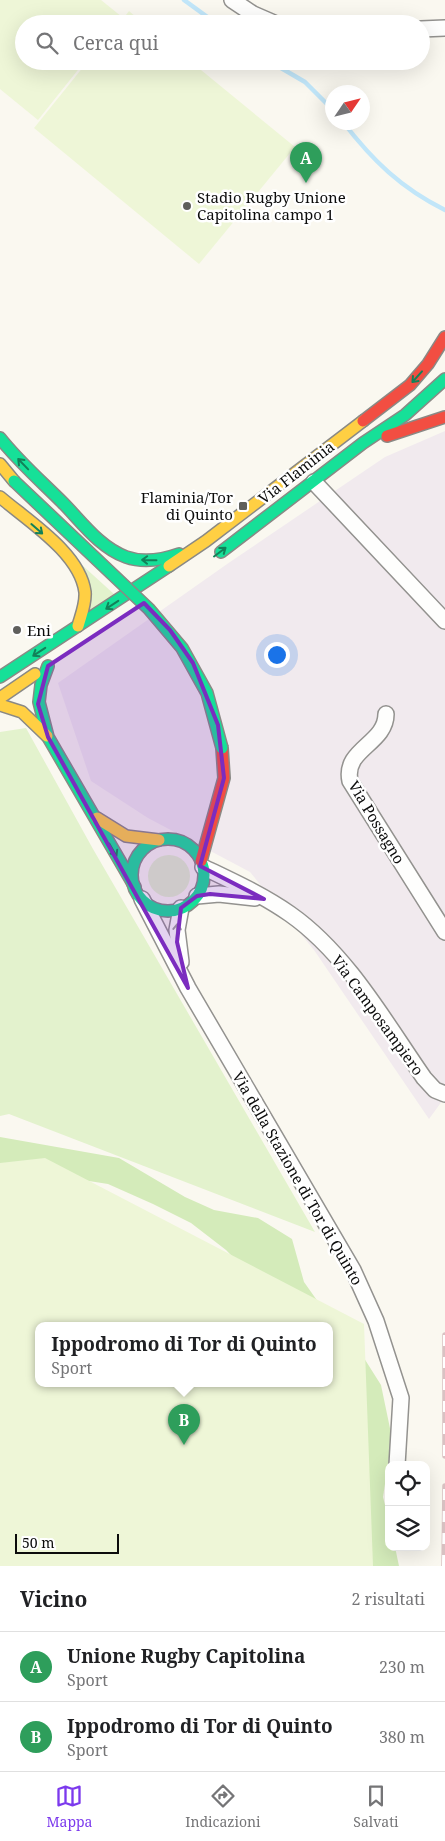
<!DOCTYPE html>
<html lang="it">
<head>
<meta charset="utf-8">
<style>
  body { margin:0; font-family:"Noto Serif",serif; background:#f6f6f6; color:#202124 }
  .controls { position:absolute; right:15px; bottom:15px; display:grid; overflow:hidden; border-radius:10px; box-shadow:0 5px 20px #0002 }
  .controls button { width:45px; height:45px; display:grid; place-items:center; padding:0; border:0; border-bottom:1px solid #e0e0e0; background:#fff; color:#202124; font:25px sans-serif }
  .compass { position:absolute; left:325px; top:85px; width:45px; height:45px; border-radius:50%; background:#fff; box-shadow:0 5px 20px #0002; rotate:55deg }
  .scale { position:absolute; left:15px; bottom:12px; width:104px; box-sizing:border-box; padding-left:5px; border:2px solid #0c0c0c; border-top:0; font-size:14px; line-height:18px; white-space:nowrap; color:#0c0c0c; -webkit-text-stroke:4px #fff; paint-order:stroke }
  .you { position:absolute; left:276px; top:654px; width:18px; height:18px; margin:-12px; border:4px solid #fff; border-radius:50%; background:#1a73e8; box-shadow:0 0 0 8px #1a73e833 }
  .badge { display:grid; place-items:center; width:32px; height:32px; border-radius:50%; background:#7c3aed; color:#fff; font-size:16px; font-weight:700 }
  .pin { position:absolute; translate:-50% -41px; filter:drop-shadow(0 1px 2px #0008) }
  .pin::after { content:''; position:absolute; top:26px; width:18px; height:15px; background:inherit; clip-path:polygon(0 0,100% 0,50% 100%) }
  .popup { position:absolute; left:35px; top:1322px; width:298px; height:65px; box-sizing:border-box; display:grid; place-content:center; border-radius:10px; background:#fff; filter:drop-shadow(0 1px 4px #0005); font-size:16px; white-space:nowrap; color:#757577 }
  .popup b { font-size:19px; color:#202124 }
  .popup::after { content:''; position:absolute; left:50%; top:100%; margin-left:-10px; border:10px solid transparent; border-top-color:#fff }
  .list { margin:0; padding:0; list-style:none }
  h2 { display:flex; justify-content:space-between; align-items:center; height:65px; margin:0; padding:0 20px; font-size:21px }
  h2 small { font-size:16px; font-weight:400; color:#757577 }
  .list li { display:grid; grid-template-columns:32px 1fr auto; gap:15px; align-items:center; box-sizing:border-box; height:70px; padding:0 20px; border-top:1px solid #e0e0e0 }
  .list b { display:block; font-size:19px; white-space:nowrap }
  .list p { margin:0; font-size:16px; white-space:nowrap; color:#757577 }
  .list em { font-size:16px; font-style:normal; color:#757577 }
  .icon { flex:none; width:28px; height:28px; fill:none; stroke:currentColor; stroke-width:2; stroke-linecap:round; stroke-linejoin:round }
  .map { position:relative; flex:none; width:445px; height:1566px; overflow:hidden }
  .search { position:absolute; background:#fff; box-shadow:0 5px 20px #0002; left:15px; right:15px; top:15px; height:55px; display:flex; align-items:center; gap:12px; box-sizing:border-box; padding:0 18px; border-radius:28px; color:#757577; font-size:19px }
  .sheet { height:205px; background:#fff }
  nav { display:flex; justify-content:space-around; align-items:center; box-sizing:border-box; height:70px; border-top:1px solid #e0e0e0; background:#fff; font-size:14px; color:#757577 }
  nav a { display:grid; justify-items:center; gap:2px }
  nav .on { color:#7c3aed }
  .map>svg:first-child { display:block }
  .industrial { fill:#f1eaee }
  .green { fill:#e3f2cd }
  .forest { fill:#d4ebba }
  .pitch { fill:#eef6d7; fill-rule:evenodd }
  .lines { fill:none; stroke-linecap:round; stroke-linejoin:round }
  .stream { stroke:#c1e6f9; stroke-width:4.5 }
  .street-casing { stroke:#93928f; stroke-width:18 }
  .fast-casing { stroke:#8a8985; stroke-width:14 }
  .slow-casing { stroke:#8a8985; stroke-width:14 }
  .jam-casing { stroke:#8a8985; stroke-width:14 }
  .street { stroke:#fefefd; stroke-width:15 }
  .fast { stroke:#16e098; stroke-width:11 }
  .slow { stroke:#ffcf43; stroke-width:11 }
  .jam { stroke:#f24e42; stroke-width:11 }
  .rail-casing { stroke:#d9c2c3; stroke-width:5.5 }
  .rail { stroke:#fff; stroke-width:4; stroke-dasharray:11; stroke-linecap:butt }
  .fast-bridge-casing { stroke:#8a8985; stroke-width:14; stroke-linecap:butt }
  .fast-bridge { stroke:#16e098; stroke-width:11 }
  .oneway { stroke:#128159 }
  .oneway2 { stroke:#9d9d9d }
  .marked { fill:#7b2cbf; fill-opacity:0.2; stroke:#7b2cbf; stroke-width:4; stroke-linejoin:round }
  .poi-dot { fill:#5f5f5c; stroke:#fff; stroke-width:2 }
  .labels { text-anchor:middle; dominant-baseline:central; stroke-width:5; stroke-linejoin:round; paint-order:stroke }
  .poi-label { font-size:15px; fill:#0c0c0c; stroke:#fff; text-anchor:start }
  .street-label { font-size:15px; fill:#0c0c0c; stroke:#fff }
</style>
</head>
<body>
<div class="map">
<svg width="445" height="1566" viewBox="0 0 445 1566">
  <rect width="100%" height="100%" fill="#faf8f0"/>
  <!-- industrial -->
  <path class="industrial" d="M445,431V1097L429,1119L314,950L250,872L148,818L91,781L58,683L230,562L385,457Z"/>
  <!-- green -->
  <g class="green">
    <path d="M82,565L115,595L88,612Z"/>
    <path d="M26,728L93,849L315,1232L9,1114L0,1116V732Z"/>
    <circle cx="169" cy="876" r="21"/>
  </g>
  <!-- forest -->
  <path class="forest" d="M0,1137L119,1158L185,1197L214,1210L258,1218L292,1239L304,1282L321,1306L345,1328L381,1385L392,1438L383,1497L389,1521V1547H395L399,1566H367L329,1326L257,1282L226,1250L191,1223L153,1204L108,1184L0,1167Z"/>
  <!-- pitch -->
  <g class="pitch">
    <path d="M0,0H101L122,17L116,24H24V61H85L38,120L0,89Z"/>
    <path d="M129,11L144,24H119Z"/>
    <path d="M88,61H190L295,147L199,264L34,128Z"/>
    <path d="M45,1158L364,1324L373,1566H0V1163ZM39,1326H329V1384H39Z"/>
  </g>
  <g class="lines">
    <!-- stream -->
    <g class="stream">
      <path d="M184,0L217,24"/>
      <path d="M269,61L305,82L332,109"/>
      <path d="M343,122C373,161 401,188 445,210"/>
    </g>
    <!-- street casing -->
    <g class="street-casing">
      <g id="street">
        <path d="M232,0L253,14L276,24"/>
        <path d="M421,29L445,28"/>
        <path d="M314,482L445,621"/>
        <path d="M386,714C386,744 343,749 350,781L445,932"/>
        <path d="M203,867C232,881 263,895 290,914C347,954 385,1022 424,1078L435,1090L445,1094"/>
        <path d="M197,896L219,894L255,898"/>
        <path d="M142,899L188,988L353,1270L376,1321L401,1398L397,1465"/>
        <path d="M181,962L177,930L181,908"/>
      </g>
    </g>
    <!-- fast casing -->
    <g class="fast-casing">
      <g id="fast">
        <path d="M0,438C19,462 41,481 62,502C81,521 99,547 126,557C143,563 162,560 179,554"/>
        <path d="M221,552L363,443L405,415L445,379"/>
        <path d="M48,666L41,685L39,702L48,737L135,887"/>
        <path d="M0,677L169,566"/>
        <circle cx="168" cy="875" r="36"/>
      </g>
    </g>
    <!-- slow casing -->
    <g class="slow-casing">
      <g id="slow">
        <path d="M0,464L14,481"/>
        <path d="M0,497C28,521 80,553 85,592C86,604 81,615 78,626"/>
        <path d="M169,566L206,541L363,421"/>
        <path d="M0,698L35,674"/>
        <path d="M0,705L22,712L47,736"/>
        <path d="M97,818L126,836L159,840"/>
      </g>
    </g>
    <!-- jam casing -->
    <g class="jam-casing">
      <g id="jam">
        <path d="M363,421L410,385L428,364L445,337"/>
        <path d="M387,436L445,417"/>
        <path d="M201,861L224,778L222,748"/>
      </g>
    </g>
    <!-- street -->
    <use href="#street" class="street"/>
    <!-- fast -->
    <use href="#fast" class="fast"/>
    <!-- slow -->
    <use href="#slow" class="slow"/>
    <!-- jam -->
    <use href="#jam" class="jam"/>
    <!-- rail casing -->
    <g class="rail-casing">
      <g id="rail">
        <path d="M445,1335V1456"/>
        <path d="M444,1566L445,1486"/>
      </g>
    </g>
    <!-- rail -->
    <use href="#rail" class="rail"/>
    <!-- fast-bridge casing -->
    <g class="fast-bridge-casing">
      <path id="fast-bridge" d="M14,481L149,609L182,648L207,693L222,748"/>
    </g>
    <!-- fast-bridge -->
    <use href="#fast-bridge" class="fast-bridge"/>
  </g>
  <!-- one-way arrows -->
  <defs><path id="oneway-shaft" d="M-6 0H5M1.5-3L5.5 0L1.5 3" fill="none" stroke-width="1.6" stroke-linecap="round" stroke-linejoin="round" transform="scale(1.25)"/></defs>
  <g class="oneway">
    <use href="#oneway-shaft" transform="translate(417 377) rotate(132)"/>
    <use href="#oneway-shaft" transform="translate(23 464) rotate(-134)"/>
    <use href="#oneway-shaft" transform="translate(37 529) rotate(41)"/>
    <use href="#oneway-shaft" transform="translate(220 552) rotate(-37)"/>
    <use href="#oneway-shaft" transform="translate(149 560) rotate(-179)"/>
    <use href="#oneway-shaft" transform="translate(112 605) rotate(147)"/>
    <use href="#oneway-shaft" transform="translate(39 652) rotate(147)"/>
    <use href="#oneway-shaft" transform="translate(113 850) rotate(60)"/>
  </g>
  <use class="oneway2" href="#oneway-shaft" transform="translate(177 931) rotate(-87)"/>
  <!-- marked area -->
  <path class="marked" d="M144,603L170,630L193,663L218,725L224,778L200,866L264,899L210,894L197,896L181,908L177,942L188,988L48,737L38,704L48,666Z"/>
  <!-- markers -->
  <g class="poi-dot">
    <circle cx="187" cy="206" r="5"/>
    <rect x="238" y="501" width="10" height="10" rx="2.5"/>
    <circle cx="17" cy="630" r="5"/>
  </g>
  <g class="labels">
    <!-- poi labels -->
    <g class="poi-label">
      <text x="197" y="197">Stadio Rugby Unione<tspan x="197" dy="17">Capitolina campo 1</tspan></text>
      <text x="233" y="497" text-anchor="end">Flaminia/Tor<tspan x="233" dy="17">di Quinto</tspan></text>
      <text x="27" y="630">Eni</text>
    </g>
    <!-- street labels -->
    <g class="street-label">
      <text transform="translate(296 472) rotate(-38)">Via Flaminia</text>
      <text transform="translate(377 822) rotate(59)">Via Possagno</text>
      <text transform="translate(378 1015) rotate(54)">Via Camposampiero</text>
      <text transform="translate(298 1178) rotate(60)">Via della Stazione di Tor di Quinto</text>
    </g>
  </g>
</svg>
<div class="controls">
<button><svg class="icon" aria-label="locate" viewBox="0 0 24 24"><circle cx="12" cy="12" r="6"/><path d="M12 2v4M12 18v4M2 12h4M18 12h4"/></svg></button>
<button><svg class="icon" aria-label="layers" viewBox="0 0 24 24"><path d="M12 4l9 5-9 5-9-5zM3 14l9 5 9-5"/></svg></button>
</div>
<svg class="compass" viewBox="-18 -18 36 36"><path d="M0-13l5 13h-10z" fill="#e53935"/><path d="M0 13l5-13h-10z" fill="#757577"/></svg>
<div class="scale">50 m</div>
<div class="you"></div>
<div class="pin badge" style="left:306px;top:183px;background:#2e9e5b">A</div>
<div class="pin badge" style="left:184px;top:1445px;background:#2e9e5b">B</div>
<div class="popup"><b>Ippodromo di Tor di Quinto</b>Sport</div>
<div class="search"><svg class="icon" aria-label="search" viewBox="0 0 24 24"><circle cx="10" cy="10" r="6"/><path d="M15 15l6 6"/></svg>Cerca qui</div>
</div>
<section class="sheet">
<h2>Vicino<small>2 risultati</small></h2>
<ul class="list">
<li><span class="badge" style="background:#2e9e5b">A</span><div><b>Unione Rugby Capitolina</b><p>Sport</p></div><em>230 m</em></li>
<li><span class="badge" style="background:#2e9e5b">B</span><div><b>Ippodromo di Tor di Quinto</b><p>Sport</p></div><em>380 m</em></li>
</ul>
</section>
<nav>
<a class="on"><svg class="icon" aria-label="map" viewBox="0 0 24 24"><path d="M3 6l6-2 6 2 6-2v14l-6 2-6-2-6 2zM9 4v14M15 6v14"/></svg>Mappa</a>
<a><svg class="icon" aria-label="directions" viewBox="0 0 24 24"><path d="M12 3l9 9-9 9-9-9zM9 14v-3h6M13 9l2 2-2 2"/></svg>Indicazioni</a>
<a><svg class="icon" aria-label="saved" viewBox="0 0 24 24"><path d="M7 4h10v16l-5-4-5 4z"/></svg>Salvati</a>
</nav>
</body>
</html>
